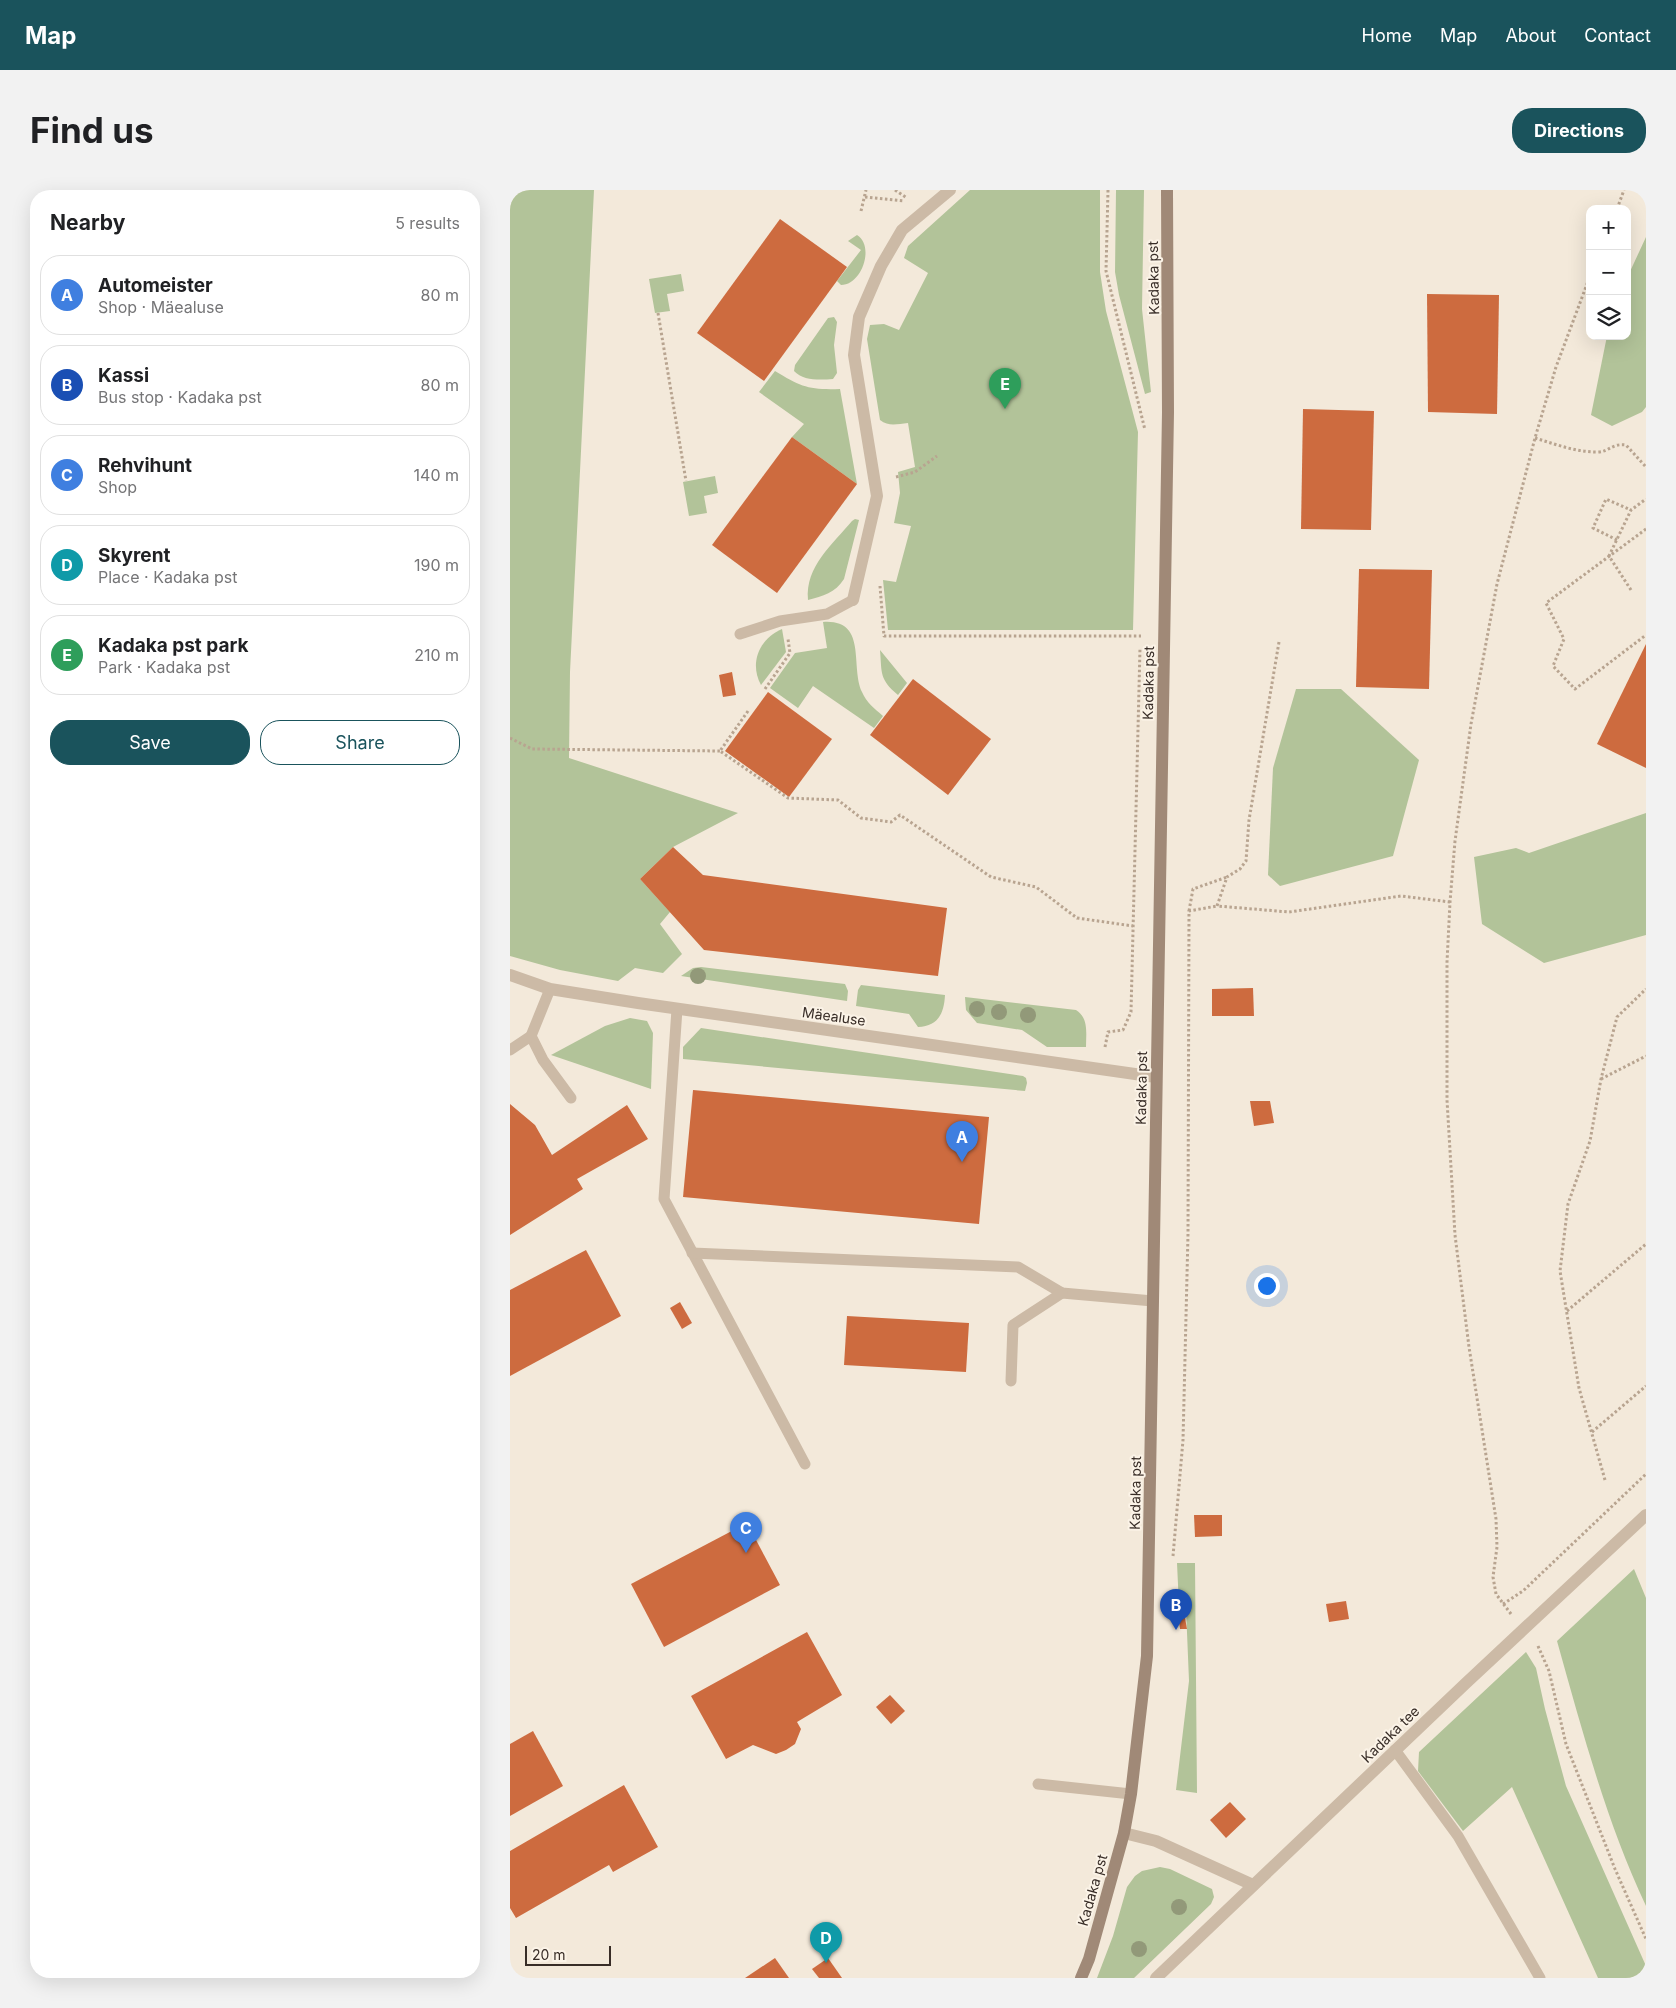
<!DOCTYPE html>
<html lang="en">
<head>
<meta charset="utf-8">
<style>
  body { margin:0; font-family:Inter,sans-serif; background:#f2f2f2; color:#202124 }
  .controls { position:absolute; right:15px; top:15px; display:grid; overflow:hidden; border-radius:10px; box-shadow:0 5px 20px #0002 }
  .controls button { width:45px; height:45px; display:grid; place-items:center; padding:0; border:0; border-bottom:1px solid #e0e0e0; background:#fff; color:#202124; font:25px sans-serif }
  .scale { position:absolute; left:15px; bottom:12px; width:86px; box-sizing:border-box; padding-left:5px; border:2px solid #382d27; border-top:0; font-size:14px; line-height:18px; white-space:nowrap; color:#382d27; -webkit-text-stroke:4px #fbf3e7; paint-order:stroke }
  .you { position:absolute; left:756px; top:1095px; width:18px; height:18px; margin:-12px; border:4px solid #fff; border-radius:50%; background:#1a73e8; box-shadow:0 0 0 8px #1a73e833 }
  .badge { display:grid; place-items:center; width:32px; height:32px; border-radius:50%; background:#1a535c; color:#fff; font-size:16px; font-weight:700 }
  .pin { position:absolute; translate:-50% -41px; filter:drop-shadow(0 1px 2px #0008) }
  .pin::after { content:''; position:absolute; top:26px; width:18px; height:15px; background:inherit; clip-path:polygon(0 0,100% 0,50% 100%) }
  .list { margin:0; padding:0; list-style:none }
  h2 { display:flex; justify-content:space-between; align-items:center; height:65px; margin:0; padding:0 20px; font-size:21px }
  h2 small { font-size:16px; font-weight:400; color:#757577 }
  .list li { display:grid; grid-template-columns:32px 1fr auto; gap:15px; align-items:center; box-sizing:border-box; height:80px; margin:0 10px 10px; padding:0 10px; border:1px solid #e0e0e0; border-radius:20px }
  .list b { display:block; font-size:19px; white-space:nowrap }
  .list p { margin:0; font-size:16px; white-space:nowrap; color:#757577 }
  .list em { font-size:16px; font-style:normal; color:#757577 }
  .actions { display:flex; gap:10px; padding:15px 20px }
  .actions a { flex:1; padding:11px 0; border:1px solid #1a535c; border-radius:20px; text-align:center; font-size:18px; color:#1a535c }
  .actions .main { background:#1a535c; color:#fff }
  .icon { flex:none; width:28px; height:28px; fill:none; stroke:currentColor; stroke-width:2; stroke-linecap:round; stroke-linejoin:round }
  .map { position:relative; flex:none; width:1136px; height:1788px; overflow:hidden; border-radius:20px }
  header { display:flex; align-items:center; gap:30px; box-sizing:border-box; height:70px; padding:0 25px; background:#1a535c; color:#fff }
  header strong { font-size:24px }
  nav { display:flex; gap:28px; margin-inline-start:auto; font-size:18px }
  .intro { display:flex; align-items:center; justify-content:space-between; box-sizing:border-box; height:120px; padding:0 30px }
  h1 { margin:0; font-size:35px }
  .button { padding:12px 22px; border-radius:20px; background:#1a535c; color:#fff; font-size:18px; font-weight:700 }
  main { display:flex; gap:30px; padding:0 30px }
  aside { flex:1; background:#fff; border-radius:20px; box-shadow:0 5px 20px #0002 }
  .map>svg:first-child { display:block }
  .green { fill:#b2c399 }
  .building { fill:#cd6b3f }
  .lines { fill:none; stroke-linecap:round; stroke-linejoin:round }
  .path { stroke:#b8a490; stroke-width:3; stroke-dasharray:2.5 2.5; stroke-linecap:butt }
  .service { stroke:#ccbaa6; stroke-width:11 }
  .minor { stroke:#ccbaa6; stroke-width:12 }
  .secondary { stroke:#a08977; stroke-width:12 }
  .tree { fill:#929979 }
  .labels { text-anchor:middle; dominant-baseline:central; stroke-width:4; stroke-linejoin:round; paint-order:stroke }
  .street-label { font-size:14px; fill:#382d27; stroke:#fbf3e7 }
</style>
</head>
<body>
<header>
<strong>Map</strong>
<nav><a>Home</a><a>Map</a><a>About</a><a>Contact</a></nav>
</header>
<div class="intro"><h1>Find us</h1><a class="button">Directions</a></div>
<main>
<aside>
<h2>Nearby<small>5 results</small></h2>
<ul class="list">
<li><span class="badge" style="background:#3f7fe0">A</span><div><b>Automeister</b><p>Shop · Mäealuse</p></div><em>80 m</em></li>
<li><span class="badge" style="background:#1a4fb4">B</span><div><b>Kassi</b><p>Bus stop · Kadaka pst</p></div><em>80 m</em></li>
<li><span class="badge" style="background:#3f7fe0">C</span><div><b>Rehvihunt</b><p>Shop</p></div><em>140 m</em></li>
<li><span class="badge" style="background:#0f9aa8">D</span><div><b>Skyrent</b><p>Place · Kadaka pst</p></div><em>190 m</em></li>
<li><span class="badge" style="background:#2e9e5b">E</span><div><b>Kadaka pst park</b><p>Park · Kadaka pst</p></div><em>210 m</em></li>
</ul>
<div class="actions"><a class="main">Save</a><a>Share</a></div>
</aside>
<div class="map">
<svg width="1136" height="1788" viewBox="0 0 1136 1788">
  <rect width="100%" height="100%" fill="#f3e9da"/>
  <!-- green -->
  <g class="green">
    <path d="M0,0H84L60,482L59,568L228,623L163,657L130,689L160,722L150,734L172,764L153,783L125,778L108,791L50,780L0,766Z"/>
    <path d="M460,0H590V82L596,121L628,242L623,440H378L373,390L386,392L401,336L384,333L390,303L388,282L405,277L398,233C387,234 379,237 370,230L357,149L360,135L374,134L389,140L418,83L394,68L398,56Z"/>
    <path d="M606,0H634L632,119L641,202L635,204L609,105L605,82Z"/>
    <path d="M347,45C365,56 352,95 331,95L327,91L351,60L338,51Z"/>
    <path d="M1136,47V217L1132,222L1102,236L1081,225L1097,146H1117V88Z"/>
    <path d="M171,84L174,101L157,104L160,121L145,123L139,89Z"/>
    <path d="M324,127L327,132L324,155L327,183L323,189C310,190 293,191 284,181L285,175L318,128Z"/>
    <path d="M265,181C291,197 299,200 330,199L347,294L282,247L294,234L249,202Z"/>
    <path d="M205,286L208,303L194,306L197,323L179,326L173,292Z"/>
    <path d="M345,329L349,330L334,389C325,403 313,406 298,410C295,376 323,354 342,331Z"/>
    <path d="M313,432C358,429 340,476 352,502C356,512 365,519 373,526L364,538L303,496L288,518L260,498L285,463L317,458Z"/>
    <path d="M272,439L276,462L251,495C239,473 249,449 272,439Z"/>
    <path d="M370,460L397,493L388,505C369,489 372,483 370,460Z"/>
    <path d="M786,499H831L909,570L883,666L770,696L758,685L763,578Z"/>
    <path d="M1136,623V745L1034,773L972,734L964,667L1006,658L1019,663Z"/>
    <path d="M191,777L335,794L338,801L337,811L171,786L183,778Z"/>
    <path d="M351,795L435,805C434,824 428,836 408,837L399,824L346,816L348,800Z"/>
    <path d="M455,807L566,820C579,828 576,844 576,857H537L512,840L467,833L456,820Z"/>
    <path d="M120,828L137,831L143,843L141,899L41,865L95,836Z"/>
    <path d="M191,838L513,886L516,888L517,893L515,901L173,869V857Z"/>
    <path d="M667,1373H685L687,1603L666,1600L679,1491L676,1418L669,1416Z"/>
    <path d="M1124,1379L1136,1408V1716C1096,1631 1072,1540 1047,1451Z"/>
    <path d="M1016,1462L1026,1478L1035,1519L1056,1596L1136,1776V1788H1088L1002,1597L953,1641L908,1581L909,1562Z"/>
    <path d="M650,1677L660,1679L702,1699L704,1707L701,1714L624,1788H587L603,1746L617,1697L625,1686L632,1681Z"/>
  </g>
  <!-- building -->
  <g class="building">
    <path d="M270,29L337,77L254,191L187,143Z"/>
    <path d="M917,104L989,105L987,224L918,222Z"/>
    <path d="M793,219L864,221L861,340L791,339Z"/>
    <path d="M282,247L347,294L267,403L202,355Z"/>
    <path d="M849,379L922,380L919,499L846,497Z"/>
    <path d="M1136,454V578L1087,554Z"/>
    <path d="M222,482L226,505L213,507L209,485Z"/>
    <path d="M403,489L481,549L438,605L360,545Z"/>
    <path d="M258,502L322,549L279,607L215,561Z"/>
    <path d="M163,657L193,685L437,718L428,786L194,760L130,689Z"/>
    <path d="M743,798L744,826H702V799Z"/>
    <path d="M183,900L479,927L469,1034L173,1007Z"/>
    <path d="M740,911H760L764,933L744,936Z"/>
    <path d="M0,914L25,935L42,965L117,915L138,949L67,989L73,999L0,1045Z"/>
    <path d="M76,1060L111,1126L0,1186V1100Z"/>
    <path d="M170,1112L182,1133L172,1139L160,1118Z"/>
    <path d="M337,1126L459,1133L456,1182L334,1175Z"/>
    <path d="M684,1325H712V1346L685,1347Z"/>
    <path d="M237,1333L270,1395L154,1457L121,1394Z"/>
    <path d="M836,1411L839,1429L819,1432L816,1414Z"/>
    <path d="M674,1422L677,1439H670L668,1423Z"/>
    <path d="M297,1442L332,1505L287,1532L291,1539L285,1554L276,1560L266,1564L243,1555L216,1569L181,1506Z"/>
    <path d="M380,1505L395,1521L381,1534L366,1517Z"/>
    <path d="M23,1541L53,1596L0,1626V1554Z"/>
    <path d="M114,1595L148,1657L103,1682L99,1675L6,1728L0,1718V1661Z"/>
    <path d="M720,1612L736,1629L716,1648L700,1630Z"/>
    <path d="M265,1768L279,1788H235Z"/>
    <path d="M318,1768L332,1788H309L302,1779Z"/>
  </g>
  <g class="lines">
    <!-- path -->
    <g class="path">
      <path d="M385,0L397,8"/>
      <path d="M598,0L596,81L635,240"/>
      <path d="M355,7L394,11"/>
      <path d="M1107,19L1114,0"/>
      <path d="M351,21L356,0"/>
      <path d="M148,123L176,291"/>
      <path d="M1025,248C1045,254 1065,262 1087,262C1099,262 1102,253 1116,255L1136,277"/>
      <path d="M386,287L405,282L427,266"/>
      <path d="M1136,339L1036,413L1054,449L1043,476L1065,499L1136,445"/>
      <path d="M1107,350L1083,338L1096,309L1121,320"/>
      <path d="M370,396L374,446H631"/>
      <path d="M1121,400L1099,366L1121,320L1136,309"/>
      <path d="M769,452L739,630L736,671L730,679L717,687L707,716L779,722L891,706L940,712"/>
      <path d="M255,499L280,463L278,449"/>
      <path d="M238,521L210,561L278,608L328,610L351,628L381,632L390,625L481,687L526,697L567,728L623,736"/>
      <path d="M0,548L22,559L210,561"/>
      <path d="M679,721L683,699L717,687"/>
      <path d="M595,857L598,842L613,840L621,822L630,458"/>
      <path d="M1091,889L1136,866"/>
      <path d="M1057,1121L1136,1054"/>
      <path d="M1082,1242L1136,1196"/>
      <path d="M1095,1290L1069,1198L1050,1081L1058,1014L1080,951L1091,889L1107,827L1136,799"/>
      <path d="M663,1366L673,1250L678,1044L679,721L707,716"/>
      <path d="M993,1414L1013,1401L1136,1284"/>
      <path d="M1001,1424L986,1404L983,1387L987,1357L986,1329L959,1157L945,1045L937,910V772L940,712L945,651L961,534L987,394L1025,248L1046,177L1080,86"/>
      <path d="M1028,1456L1039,1481L1056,1554L1105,1679L1136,1749"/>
    </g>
    <!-- service -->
    <g class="service">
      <path d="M230,444L270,431L317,424L343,410"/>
      <path d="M167,819L154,1009L295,1274"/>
      <path d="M21,846L33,870L61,908"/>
      <path d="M0,860L21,846L40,799"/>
      <path d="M182,1063L508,1077L552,1103L643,1111"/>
      <path d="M501,1191L503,1135L552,1103"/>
      <path d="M885,1560L948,1646L1030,1788"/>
      <path d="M528,1594L621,1604"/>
    </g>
    <!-- minor -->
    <g class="minor">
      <path d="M343,410L367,306L344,165L349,127L371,76L392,40L440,0"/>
      <path d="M0,785L40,799L128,813L646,887"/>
      <path d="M614,1643L646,1651L743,1695"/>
      <path d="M646,1788L955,1494L1136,1325"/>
    </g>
    <!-- secondary -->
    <path class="secondary" d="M571,1788L579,1769L614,1643L621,1604L637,1466L658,222L657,0"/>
  </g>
  <!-- trees -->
  <g class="tree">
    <circle cx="188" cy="786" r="8"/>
    <circle cx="467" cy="819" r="8"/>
    <circle cx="489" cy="822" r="8"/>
    <circle cx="518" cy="825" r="8"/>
    <circle cx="669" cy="1717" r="8"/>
    <circle cx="629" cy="1759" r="8"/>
  </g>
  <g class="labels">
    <!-- street labels -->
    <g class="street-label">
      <text transform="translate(643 88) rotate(-91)">Kadaka pst</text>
      <text transform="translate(638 493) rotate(-89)">Kadaka pst</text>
      <text transform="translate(324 826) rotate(8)">Mäealuse</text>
      <text transform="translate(631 898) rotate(-89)">Kadaka pst</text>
      <text transform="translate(625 1303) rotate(-89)">Kadaka pst</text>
      <text transform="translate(880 1544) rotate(-44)">Kadaka tee</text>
      <text transform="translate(582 1700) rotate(-74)">Kadaka pst</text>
    </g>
  </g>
</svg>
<div class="controls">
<button>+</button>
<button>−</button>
<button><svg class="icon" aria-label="layers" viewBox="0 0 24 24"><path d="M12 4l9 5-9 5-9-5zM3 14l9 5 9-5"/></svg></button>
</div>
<div class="scale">20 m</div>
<div class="you"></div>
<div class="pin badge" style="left:452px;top:972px;background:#3f7fe0">A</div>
<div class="pin badge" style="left:666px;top:1440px;background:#1a4fb4">B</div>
<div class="pin badge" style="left:236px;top:1363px;background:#3f7fe0">C</div>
<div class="pin badge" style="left:316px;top:1773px;background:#0f9aa8">D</div>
<div class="pin badge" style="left:495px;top:219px;background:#2e9e5b">E</div>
</div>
</main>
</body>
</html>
